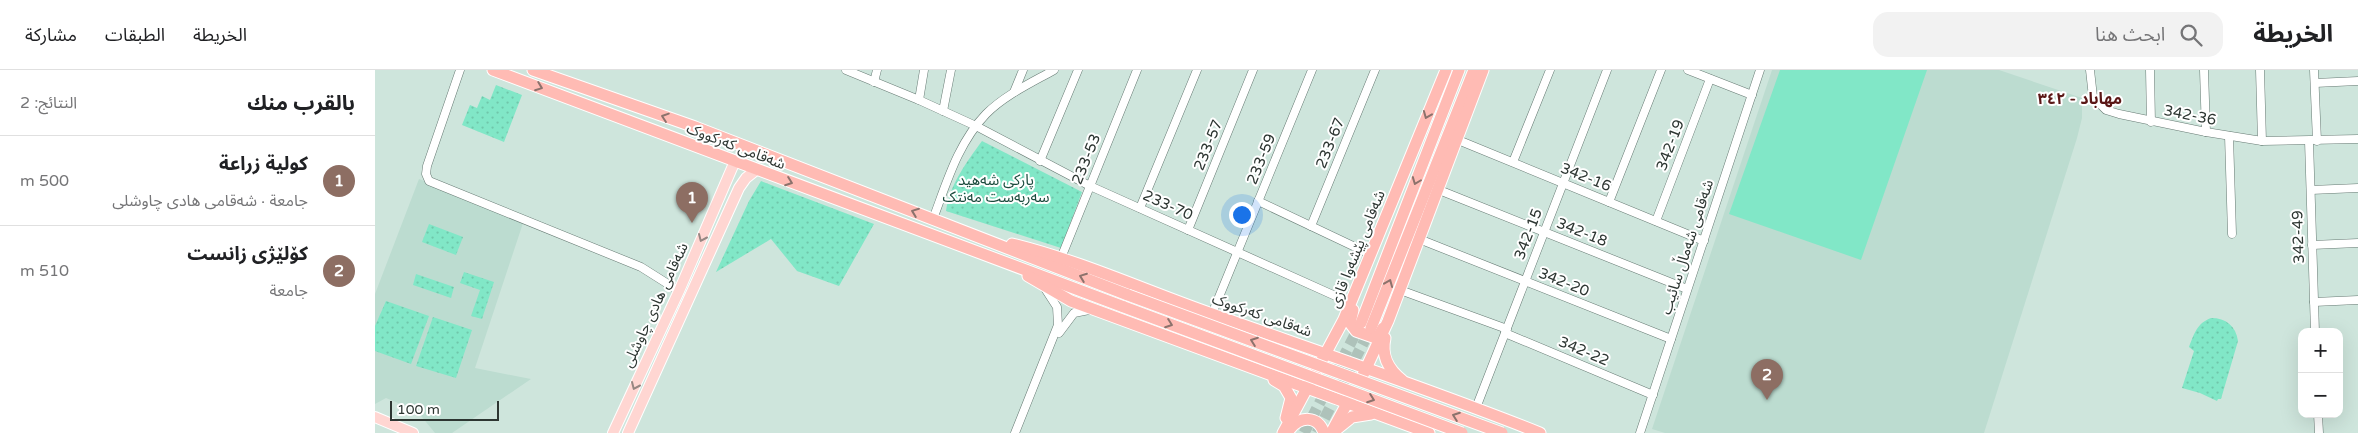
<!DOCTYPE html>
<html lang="ar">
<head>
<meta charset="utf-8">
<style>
  body { margin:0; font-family:"Varela Round","Noto Sans Arabic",sans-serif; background:#f2f2f2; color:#202124; direction:rtl }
  .controls { position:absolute; right:15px; bottom:15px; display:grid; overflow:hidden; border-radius:10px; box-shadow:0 5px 20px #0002 }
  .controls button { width:45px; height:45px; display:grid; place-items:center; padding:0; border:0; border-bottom:1px solid #e0e0e0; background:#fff; color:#202124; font:25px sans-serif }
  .scale { position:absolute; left:15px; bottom:12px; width:109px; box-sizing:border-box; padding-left:5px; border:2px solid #2d3632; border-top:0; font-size:14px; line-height:18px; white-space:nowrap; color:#2d3632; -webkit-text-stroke:4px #fff; paint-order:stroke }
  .you { position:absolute; left:866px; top:144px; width:18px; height:18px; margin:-12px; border:4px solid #fff; border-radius:50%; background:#1a73e8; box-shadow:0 0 0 8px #1a73e833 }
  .badge { display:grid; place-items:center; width:32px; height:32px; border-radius:50%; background:#ea580c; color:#fff; font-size:16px; font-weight:700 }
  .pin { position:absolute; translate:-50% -41px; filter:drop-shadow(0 1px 2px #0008) }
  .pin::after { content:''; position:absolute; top:26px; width:18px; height:15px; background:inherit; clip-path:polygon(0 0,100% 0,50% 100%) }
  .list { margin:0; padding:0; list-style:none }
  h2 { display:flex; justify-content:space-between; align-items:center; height:65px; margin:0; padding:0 20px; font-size:21px }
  h2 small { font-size:16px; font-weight:400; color:#757577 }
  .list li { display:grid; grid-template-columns:32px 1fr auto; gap:15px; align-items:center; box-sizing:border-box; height:90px; padding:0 20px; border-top:1px solid #e0e0e0 }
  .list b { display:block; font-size:19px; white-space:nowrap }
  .list p { margin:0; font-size:16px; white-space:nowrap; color:#757577 }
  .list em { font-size:16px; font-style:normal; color:#757577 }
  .icon { flex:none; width:28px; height:28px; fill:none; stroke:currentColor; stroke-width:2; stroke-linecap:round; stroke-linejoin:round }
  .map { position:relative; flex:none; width:1983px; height:363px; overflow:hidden; direction:ltr }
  header { display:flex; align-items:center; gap:30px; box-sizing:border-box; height:70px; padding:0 25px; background:#fff; border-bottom:1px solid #e0e0e0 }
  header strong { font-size:24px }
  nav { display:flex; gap:28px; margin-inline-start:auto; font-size:18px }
  .search { width:350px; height:45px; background:#f2f2f2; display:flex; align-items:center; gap:12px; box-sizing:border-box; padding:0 18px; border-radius:15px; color:#757577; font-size:19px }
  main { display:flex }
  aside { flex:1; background:#fff }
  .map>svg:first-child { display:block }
  .built { fill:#bcdcd0 }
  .grass { fill:url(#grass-dots) }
  .garden { fill:#81e7c7 }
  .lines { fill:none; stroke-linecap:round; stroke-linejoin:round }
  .highway-tunnel { stroke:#aec2ba; stroke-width:11; stroke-dasharray:11 5.5; stroke-linecap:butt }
  .minor-casing { stroke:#677b74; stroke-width:9 }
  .major-casing { stroke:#fff; stroke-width:12 }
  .highway-casing { stroke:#fff; stroke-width:13 }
  .minor { stroke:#fff; stroke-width:8 }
  .major { stroke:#ffd6d2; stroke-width:10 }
  .highway { stroke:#ffbbb4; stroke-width:11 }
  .highway-bridge-casing { stroke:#fff; stroke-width:13; stroke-linecap:butt }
  .highway-bridge { stroke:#ffbbb4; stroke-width:11 }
  .oneway { stroke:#8c726c }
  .oneway2 { stroke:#968682 }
  .labels { text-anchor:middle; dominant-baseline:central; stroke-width:4; stroke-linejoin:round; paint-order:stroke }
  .street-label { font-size:15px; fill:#2d3632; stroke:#fff }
  .park-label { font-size:15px; fill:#1a4a3c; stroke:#fff }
  .neighbourhood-label { font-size:16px; font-weight:bold; fill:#5b1716; stroke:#fff }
</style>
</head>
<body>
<header>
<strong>الخريطة</strong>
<div class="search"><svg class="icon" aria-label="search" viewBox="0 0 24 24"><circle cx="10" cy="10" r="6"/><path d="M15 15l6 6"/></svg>ابحث هنا</div>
<nav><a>الخريطة</a><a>الطبقات</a><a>مشاركة</a></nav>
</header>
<main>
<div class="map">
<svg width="1983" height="363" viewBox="0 0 1983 363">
  <defs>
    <pattern id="grass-dots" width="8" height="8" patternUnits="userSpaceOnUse" patternTransform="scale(1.25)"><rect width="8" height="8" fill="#81e7c7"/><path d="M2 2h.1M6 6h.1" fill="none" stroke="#70c7ab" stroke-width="1.8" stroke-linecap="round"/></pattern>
  </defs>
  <rect width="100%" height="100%" fill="#cee5dc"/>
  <!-- built -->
  <g class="built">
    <path d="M1397,0H1624L1707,28V48L1702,68L1609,363H1290L1277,359Z"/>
    <path d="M44,109L149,150L100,298L156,309L77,363H60L42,341L11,328L0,334V224Z"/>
  </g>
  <!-- grass -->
  <g class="grass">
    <path d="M121,15L147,25L129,72L87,55L95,35L102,38L107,26L115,30Z"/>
    <path d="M607,71L707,122L686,178L571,141C575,114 591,93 607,71Z"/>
    <path d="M386,111L499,154L464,216L422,201L396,169L341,202L374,131Z"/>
    <path d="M54,154L88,167L81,185L47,172Z"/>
    <path d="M89,202L119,212L107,249L96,246L105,220L85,213Z"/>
    <path d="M41,204L79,217L76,228L38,215Z"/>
    <path d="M11,231L54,246L36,294L0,281V256Z"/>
    <path d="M58,247L97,260L81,308L41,296Z"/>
    <path d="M1836,248C1851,248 1861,256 1863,271L1846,329H1843L1842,331L1825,323L1807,318L1819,281L1814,277C1819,264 1822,253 1836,248Z"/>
  </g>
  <!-- garden -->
  <path class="garden" d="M1405,0H1552L1486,190L1354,144Z"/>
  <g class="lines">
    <!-- highway-tunnel -->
    <g class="highway-tunnel">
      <path d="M929,363L986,253"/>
      <path d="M942,363L996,258"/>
    </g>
    <!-- minor casing -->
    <g class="minor-casing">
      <g id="minor">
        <path d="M85,0L52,96L51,104L54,111L266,197L304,221"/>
        <path d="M471,0L544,30L601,56L715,116L976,233"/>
        <path d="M1313,0L1377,25"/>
        <path d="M1715,0L1718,27L1731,40L1744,44L1831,62L1887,71L1983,69"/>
        <path d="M1775,0L1776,52"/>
        <path d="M1829,0L1831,62"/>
        <path d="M1885,0L1887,71"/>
        <path d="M1939,0L1942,71"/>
        <path d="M499,12L502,0"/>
        <path d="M1940,13L1983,11"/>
        <path d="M639,22L648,0"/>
        <path d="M544,30L549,0"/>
        <path d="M568,41L576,0"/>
        <path d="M1854,66L1857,164"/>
        <path d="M1083,70L1329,171"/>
        <path d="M1934,71L1940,262"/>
        <path d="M665,91L703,0"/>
        <path d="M1138,92L1175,0"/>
        <path d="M1064,120L1312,219"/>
        <path d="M1936,120L1983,118"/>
        <path d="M883,131L995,184"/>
        <path d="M1234,132L1286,0"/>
        <path d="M765,138L822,0"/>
        <path d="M558,149C572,112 583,73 611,44C630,25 656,13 679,0"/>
        <path d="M1281,151L1335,9"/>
        <path d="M936,156L1000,0"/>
        <path d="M813,160L878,0"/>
        <path d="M1044,169L1296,269"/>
        <path d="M1937,175L1983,173"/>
        <path d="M686,188L762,0"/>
        <path d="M1025,220L1132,259"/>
        <path d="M1939,232L1983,230"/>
        <path d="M837,244L937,0"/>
        <path d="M684,263L699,243L714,240"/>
        <path d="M1130,263L1278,325"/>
        <path d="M1101,338L1232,0"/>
        <path d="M1943,344L1944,363"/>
        <path d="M640,363L683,255L682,237L671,220"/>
        <path d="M1265,363L1385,0"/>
      </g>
    </g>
    <!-- major casing -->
    <g class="major-casing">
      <g id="major">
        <path d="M0,347L38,363"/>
        <path d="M238,363L304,221L360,91"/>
        <path d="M253,363L364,118L371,108L381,100"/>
      </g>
    </g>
    <!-- highway casing -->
    <g class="highway-casing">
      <g id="highway">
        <path d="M118,0L749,237"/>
        <path d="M158,0L320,57L753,225"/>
        <path d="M637,174C706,191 771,221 837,244C947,283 1057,320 1165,363"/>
        <path d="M653,206L696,231L1054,363"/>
        <path d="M978,240L975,253L981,261L998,267L1004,265L1008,258"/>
        <path d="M986,253L1084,0"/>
        <path d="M996,258L1099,0"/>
        <path d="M1010,268C1006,286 1013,299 1027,310"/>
        <path d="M988,305L1013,251L1108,0"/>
        <path d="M899,310L909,316L916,328L911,348"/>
        <path d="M915,359C925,346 943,345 949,363"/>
        <path d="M962,359L977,347L996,344"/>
        <path d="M908,363L969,249L1071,0"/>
        <path d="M956,363L975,328"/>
      </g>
    </g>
    <!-- minor -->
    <use href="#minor" class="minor"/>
    <!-- major -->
    <use href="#major" class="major"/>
    <!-- highway -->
    <use href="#highway" class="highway"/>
    <!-- highway-bridge casing -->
    <g class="highway-bridge-casing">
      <g id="highway-bridge">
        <path d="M753,225L1127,363"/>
        <path d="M749,237L1087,363"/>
      </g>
    </g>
    <!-- highway-bridge -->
    <use href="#highway-bridge" class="highway-bridge"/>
  </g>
  <!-- one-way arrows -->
  <defs><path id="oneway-chevron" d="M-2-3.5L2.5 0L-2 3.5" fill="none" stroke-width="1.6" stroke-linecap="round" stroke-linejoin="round" transform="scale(1.25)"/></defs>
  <g class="oneway">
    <use href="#oneway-chevron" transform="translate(164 17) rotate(21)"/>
    <use href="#oneway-chevron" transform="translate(1052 45) rotate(112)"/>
    <use href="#oneway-chevron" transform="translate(290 47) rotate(-161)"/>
    <use href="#oneway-chevron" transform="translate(1041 111) rotate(111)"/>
    <use href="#oneway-chevron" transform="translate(414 112) rotate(20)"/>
    <use href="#oneway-chevron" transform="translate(540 142) rotate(-159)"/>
    <use href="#oneway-chevron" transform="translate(708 207) rotate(-159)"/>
    <use href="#oneway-chevron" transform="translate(1014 213) rotate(-68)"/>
    <use href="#oneway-chevron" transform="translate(794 254) rotate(20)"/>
    <use href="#oneway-chevron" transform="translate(879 271) rotate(-160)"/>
    <use href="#oneway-chevron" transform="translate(996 329) rotate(20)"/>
    <use href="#oneway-chevron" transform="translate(1081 346) rotate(-160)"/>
  </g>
  <g class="oneway2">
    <use href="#oneway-chevron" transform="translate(327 168) rotate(114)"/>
    <use href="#oneway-chevron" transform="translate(260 316) rotate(114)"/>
  </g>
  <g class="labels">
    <!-- street labels -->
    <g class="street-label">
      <text transform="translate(1815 45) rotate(11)">342-36</text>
      <text transform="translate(955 73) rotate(-68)">233-67</text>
      <text transform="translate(833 75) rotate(-68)">233-57</text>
      <text transform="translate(1295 75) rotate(-69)">342-19</text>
      <text transform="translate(361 76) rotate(21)">شەقامی کەرکووک</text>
      <text transform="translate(711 89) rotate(-68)">233-53</text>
      <text transform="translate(886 89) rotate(-68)">233-59</text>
      <text transform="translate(1211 107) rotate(22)">342-16</text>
      <text transform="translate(793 135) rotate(24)">233-70</text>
      <text transform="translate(1207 162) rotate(22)">342-18</text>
      <text transform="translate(1153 164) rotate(-69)">342-15</text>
      <text transform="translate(1923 167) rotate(-92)">342-49</text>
      <text transform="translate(1312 177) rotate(-72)">شەقامی شەماڵ سائیب</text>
      <text transform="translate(982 179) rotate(-68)">شەقامی پێشەوا قازی</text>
      <text transform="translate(1189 212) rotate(22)">342-20</text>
      <text transform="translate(280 235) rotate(-65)">شەقامی هادی چاوشلی</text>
      <text transform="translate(887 245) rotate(19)">شەقامی کەرکووک</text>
      <text transform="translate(1209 281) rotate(23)">342-22</text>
    </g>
    <!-- park labels -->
    <g class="park-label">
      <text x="621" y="110">پارکی شەهید<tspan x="621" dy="17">سەربەست مەنتک</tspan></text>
    </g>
    <!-- neighbourhood labels -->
    <g class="neighbourhood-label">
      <text x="1705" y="29">مهاباد - ٣٤٢</text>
    </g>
  </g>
</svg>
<div class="controls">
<button>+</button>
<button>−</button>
</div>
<div class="scale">100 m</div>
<div class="you"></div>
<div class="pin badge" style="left:317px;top:153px;background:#8d6e63">1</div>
<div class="pin badge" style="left:1392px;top:330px;background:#8d6e63">2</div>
</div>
<aside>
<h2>بالقرب منك<small>النتائج: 2</small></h2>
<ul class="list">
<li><span class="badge" style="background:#8d6e63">1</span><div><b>كولية زراعة</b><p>جامعة · شەقامی هادی چاوشلی</p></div><em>500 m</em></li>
<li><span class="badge" style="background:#8d6e63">2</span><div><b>کۆلێژی زانست</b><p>جامعة</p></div><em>510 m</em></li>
</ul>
</aside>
</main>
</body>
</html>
